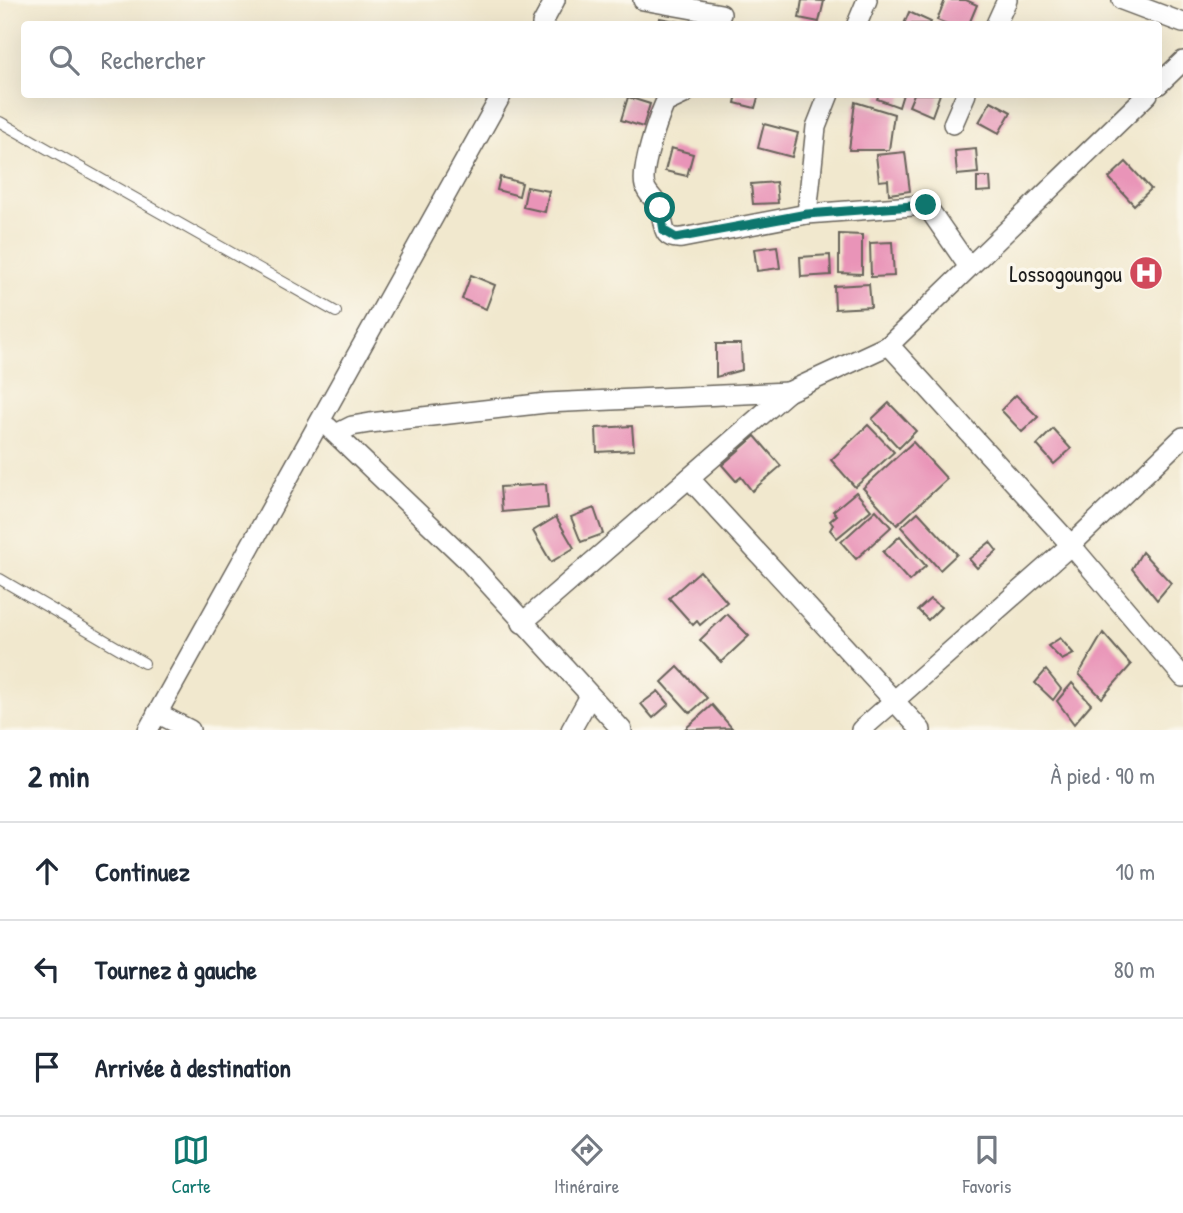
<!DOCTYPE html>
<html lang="fr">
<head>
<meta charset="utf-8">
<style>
  body { margin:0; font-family:"Patrick Hand",sans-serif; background:#f6f6f7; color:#1f2937 }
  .stop { position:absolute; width:21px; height:21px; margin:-16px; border:5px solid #0f766e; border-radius:50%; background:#fff }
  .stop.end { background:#0f766e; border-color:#fff; box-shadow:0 2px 7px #0008 }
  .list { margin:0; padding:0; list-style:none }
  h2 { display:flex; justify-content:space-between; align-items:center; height:91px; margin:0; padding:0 28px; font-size:30px }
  h2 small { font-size:23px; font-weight:400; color:#747a83 }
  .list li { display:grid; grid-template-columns:46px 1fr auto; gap:21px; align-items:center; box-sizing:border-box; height:98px; padding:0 28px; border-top:2px solid #e0e1e3 }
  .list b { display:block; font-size:26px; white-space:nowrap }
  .list em { font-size:23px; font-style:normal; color:#747a83 }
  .icon { flex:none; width:38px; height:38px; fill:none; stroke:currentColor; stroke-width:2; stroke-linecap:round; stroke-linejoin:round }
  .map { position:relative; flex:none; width:1183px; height:730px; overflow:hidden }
  .search { position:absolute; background:#fff; box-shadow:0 7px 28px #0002; left:21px; right:21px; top:21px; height:77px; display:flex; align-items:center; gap:18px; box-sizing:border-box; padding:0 24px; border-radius:7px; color:#747a83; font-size:26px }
  .sheet { height:385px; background:#fff }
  nav { display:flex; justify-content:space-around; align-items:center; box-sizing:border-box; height:98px; border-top:2px solid #e0e1e3; background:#fff; font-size:19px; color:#747a83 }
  nav a { display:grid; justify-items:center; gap:4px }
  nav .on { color:#0f766e }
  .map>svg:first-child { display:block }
  .building { fill:#e994b8 }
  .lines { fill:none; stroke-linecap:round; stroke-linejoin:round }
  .service-casing { stroke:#67635a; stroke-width:12 }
  .minor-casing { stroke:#67635a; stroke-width:22 }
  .service { stroke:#fff; stroke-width:10 }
  .minor { stroke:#fff; stroke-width:19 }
  .route { stroke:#0f766e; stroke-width:9 }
  .labels { text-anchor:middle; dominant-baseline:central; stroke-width:7; stroke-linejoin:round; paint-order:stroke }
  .poi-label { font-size:23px; fill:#1c1c1c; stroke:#fbf7ec; text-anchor:end }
</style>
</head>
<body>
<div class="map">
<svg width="1183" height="730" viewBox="0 0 1183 730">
  <rect width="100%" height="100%" fill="#fbf7ec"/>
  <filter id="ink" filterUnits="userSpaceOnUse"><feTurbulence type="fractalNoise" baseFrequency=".0143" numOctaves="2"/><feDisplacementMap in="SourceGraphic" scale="14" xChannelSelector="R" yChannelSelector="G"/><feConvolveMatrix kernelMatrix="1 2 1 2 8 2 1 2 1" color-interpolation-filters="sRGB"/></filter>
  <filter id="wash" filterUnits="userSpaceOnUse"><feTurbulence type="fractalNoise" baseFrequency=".00686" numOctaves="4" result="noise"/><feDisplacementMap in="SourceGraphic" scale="28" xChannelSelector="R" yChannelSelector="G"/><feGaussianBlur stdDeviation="1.57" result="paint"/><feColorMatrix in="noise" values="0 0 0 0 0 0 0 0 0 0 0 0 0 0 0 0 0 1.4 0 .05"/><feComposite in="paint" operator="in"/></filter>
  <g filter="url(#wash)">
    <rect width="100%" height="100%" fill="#f1e8ce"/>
    <g id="blocks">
      <!-- building -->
      <g class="building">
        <path d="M802,0L824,1L819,22L799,18Z"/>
        <path d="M945,0H966L977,5L969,24H947L937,20Z"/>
        <path d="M909,12L931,22L930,24H904Z"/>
        <path d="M660,18L686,23V24H659Z"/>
        <path d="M737,94H759L755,108L735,103Z"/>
        <path d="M879,94H903L899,107L877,99Z"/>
        <path d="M914,94H940L932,116L909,106Z"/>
        <path d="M628,97L650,104L643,127L621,120Z"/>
        <path d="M991,101L1011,112L999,133L979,122Z"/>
        <path d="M855,102L894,114L889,150H849Z"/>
        <path d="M764,124L798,133L792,157L758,148Z"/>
        <path d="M671,148L693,154L687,176L665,171Z"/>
        <path d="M976,149L978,173L957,175L955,151Z"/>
        <path d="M905,152L910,191L889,194L888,180L879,181L876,155Z"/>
        <path d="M1126,162L1151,189L1134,205L1109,178Z"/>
        <path d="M500,177L522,183L519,196L497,190Z"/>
        <path d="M977,177H990L991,191L977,192Z"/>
        <path d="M776,182L778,203L753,204L751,184Z"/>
        <path d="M527,187L549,191L545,212L523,207Z"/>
        <path d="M839,234L862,235V274L839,273Z"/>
        <path d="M892,242L894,276L871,277L870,243Z"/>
        <path d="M777,246L780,268L757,271L754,249Z"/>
        <path d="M830,255L831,275L801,277L800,257Z"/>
        <path d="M471,275L495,285L486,309L462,299Z"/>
        <path d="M869,284L871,307L835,309L834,286Z"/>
        <path d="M716,344H741L742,370L716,377Z"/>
        <path d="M1016,395L1038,417L1022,432L1001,410Z"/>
        <path d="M889,403L916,431L899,448L872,419Z"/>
        <path d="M868,425L894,452L855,487L831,460Z"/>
        <path d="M632,426L634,450L597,452L596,428Z"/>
        <path d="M1053,429L1071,449L1054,464L1037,445Z"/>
        <path d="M755,436L781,466L752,491L741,477L736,481L722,465Z"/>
        <path d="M913,442L947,479L897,525L863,488Z"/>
        <path d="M546,484L548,508L502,512L500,487Z"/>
        <path d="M856,492L871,510L837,538L830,530L833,525L830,521L837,515L833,511Z"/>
        <path d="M594,508L603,534L581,542L571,517Z"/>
        <path d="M876,510L891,527L856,559L841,542Z"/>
        <path d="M918,512L957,554L940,570L901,527Z"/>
        <path d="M556,517L574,548L551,562L533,531Z"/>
        <path d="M900,536L926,566L909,581L883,552Z"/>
        <path d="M990,542L997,551L977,568L969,559Z"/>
        <path d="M1142,552L1171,583L1157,600L1132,569Z"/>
        <path d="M700,571L727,602L700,625L697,621L693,625L669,598Z"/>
        <path d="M930,599L941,607L928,620L918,610Z"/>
        <path d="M727,614L749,636L721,662L700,640Z"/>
        <path d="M1103,633L1131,665L1102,698L1079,674Z"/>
        <path d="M1060,638L1074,654L1062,660L1048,646Z"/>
        <path d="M678,667L707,698L690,713L662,682Z"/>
        <path d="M1046,670L1061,689L1053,700L1035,683Z"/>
        <path d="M1072,683L1091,704L1074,724L1057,701Z"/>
        <path d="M658,691L669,704L653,718L641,704Z"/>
        <path d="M712,705L732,728L684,730Z"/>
      </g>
    </g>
  </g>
  <g filter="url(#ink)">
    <use href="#blocks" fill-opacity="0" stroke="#67635a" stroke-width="2"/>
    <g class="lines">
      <!-- service casing -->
      <g class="service-casing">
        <g id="service">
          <path d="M0,122L336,312"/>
          <path d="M0,579L144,663"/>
        </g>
      </g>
      <!-- minor casing -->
      <g class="minor-casing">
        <g id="minor">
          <path d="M643,0L721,14"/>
          <path d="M1122,0L1183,23"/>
          <path d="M542,24L555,0"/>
          <path d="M857,24L867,0"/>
          <path d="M996,24L1007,0"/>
          <path d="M1158,85L1183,61"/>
          <path d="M684,94L665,103C658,119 640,170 645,186C647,195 657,200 660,209C665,224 660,240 682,238L807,214L926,205L969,267"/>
          <path d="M953,124L966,94"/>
          <path d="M807,214L816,127L829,94"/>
          <path d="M889,345L1071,545L1183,677"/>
          <path d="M328,427L467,560L622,730"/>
          <path d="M338,433L352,426L370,423L546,403L788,392"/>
          <path d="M689,478L921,730"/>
          <path d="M522,623L788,392L889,345L1148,94"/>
          <path d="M157,713L190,730"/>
          <path d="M148,730L502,94"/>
          <path d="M571,730L590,696"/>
          <path d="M861,730L1071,545L1183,437"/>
        </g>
      </g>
      <!-- service -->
      <use href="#service" class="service"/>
      <!-- minor -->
      <use href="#minor" class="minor"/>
    </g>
  </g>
  <g class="lines" filter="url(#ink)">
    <!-- route -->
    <path class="route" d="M660,208L664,231L676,238L807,214L926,205"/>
  </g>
  <!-- icons -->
  <defs>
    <g id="hospital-disc" transform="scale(1.75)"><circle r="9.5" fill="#d1495b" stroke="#fbf7ec"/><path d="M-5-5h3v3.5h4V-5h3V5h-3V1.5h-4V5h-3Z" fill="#fff"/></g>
  </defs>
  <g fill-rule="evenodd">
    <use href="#hospital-disc" x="1146" y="273"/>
  </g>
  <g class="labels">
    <!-- poi labels -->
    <g class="poi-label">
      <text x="1122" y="273">Lossogoungou</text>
    </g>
  </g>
</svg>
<div class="stop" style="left:660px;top:208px"></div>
<div class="stop end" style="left:926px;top:205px"></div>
<div class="search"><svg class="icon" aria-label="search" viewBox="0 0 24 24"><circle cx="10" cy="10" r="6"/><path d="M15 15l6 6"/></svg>Rechercher</div>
</div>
<section class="sheet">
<h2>2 min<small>À pied · 90 m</small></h2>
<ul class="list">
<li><svg class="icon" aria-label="ahead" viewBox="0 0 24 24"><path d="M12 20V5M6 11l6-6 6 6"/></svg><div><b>Continuez</b></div><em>10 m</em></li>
<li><svg class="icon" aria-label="left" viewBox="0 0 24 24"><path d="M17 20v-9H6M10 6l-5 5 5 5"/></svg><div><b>Tournez à gauche</b></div><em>80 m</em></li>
<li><svg class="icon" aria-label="arrive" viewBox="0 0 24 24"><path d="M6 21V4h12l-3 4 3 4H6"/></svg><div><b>Arrivée à destination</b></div></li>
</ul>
</section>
<nav>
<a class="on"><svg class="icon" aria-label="map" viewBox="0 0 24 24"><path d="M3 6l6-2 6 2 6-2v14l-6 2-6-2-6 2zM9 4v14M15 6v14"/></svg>Carte</a>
<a><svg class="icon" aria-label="directions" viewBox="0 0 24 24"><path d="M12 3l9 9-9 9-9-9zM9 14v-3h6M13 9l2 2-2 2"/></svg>Itinéraire</a>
<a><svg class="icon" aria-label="saved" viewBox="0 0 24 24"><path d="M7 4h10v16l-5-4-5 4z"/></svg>Favoris</a>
</nav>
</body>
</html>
